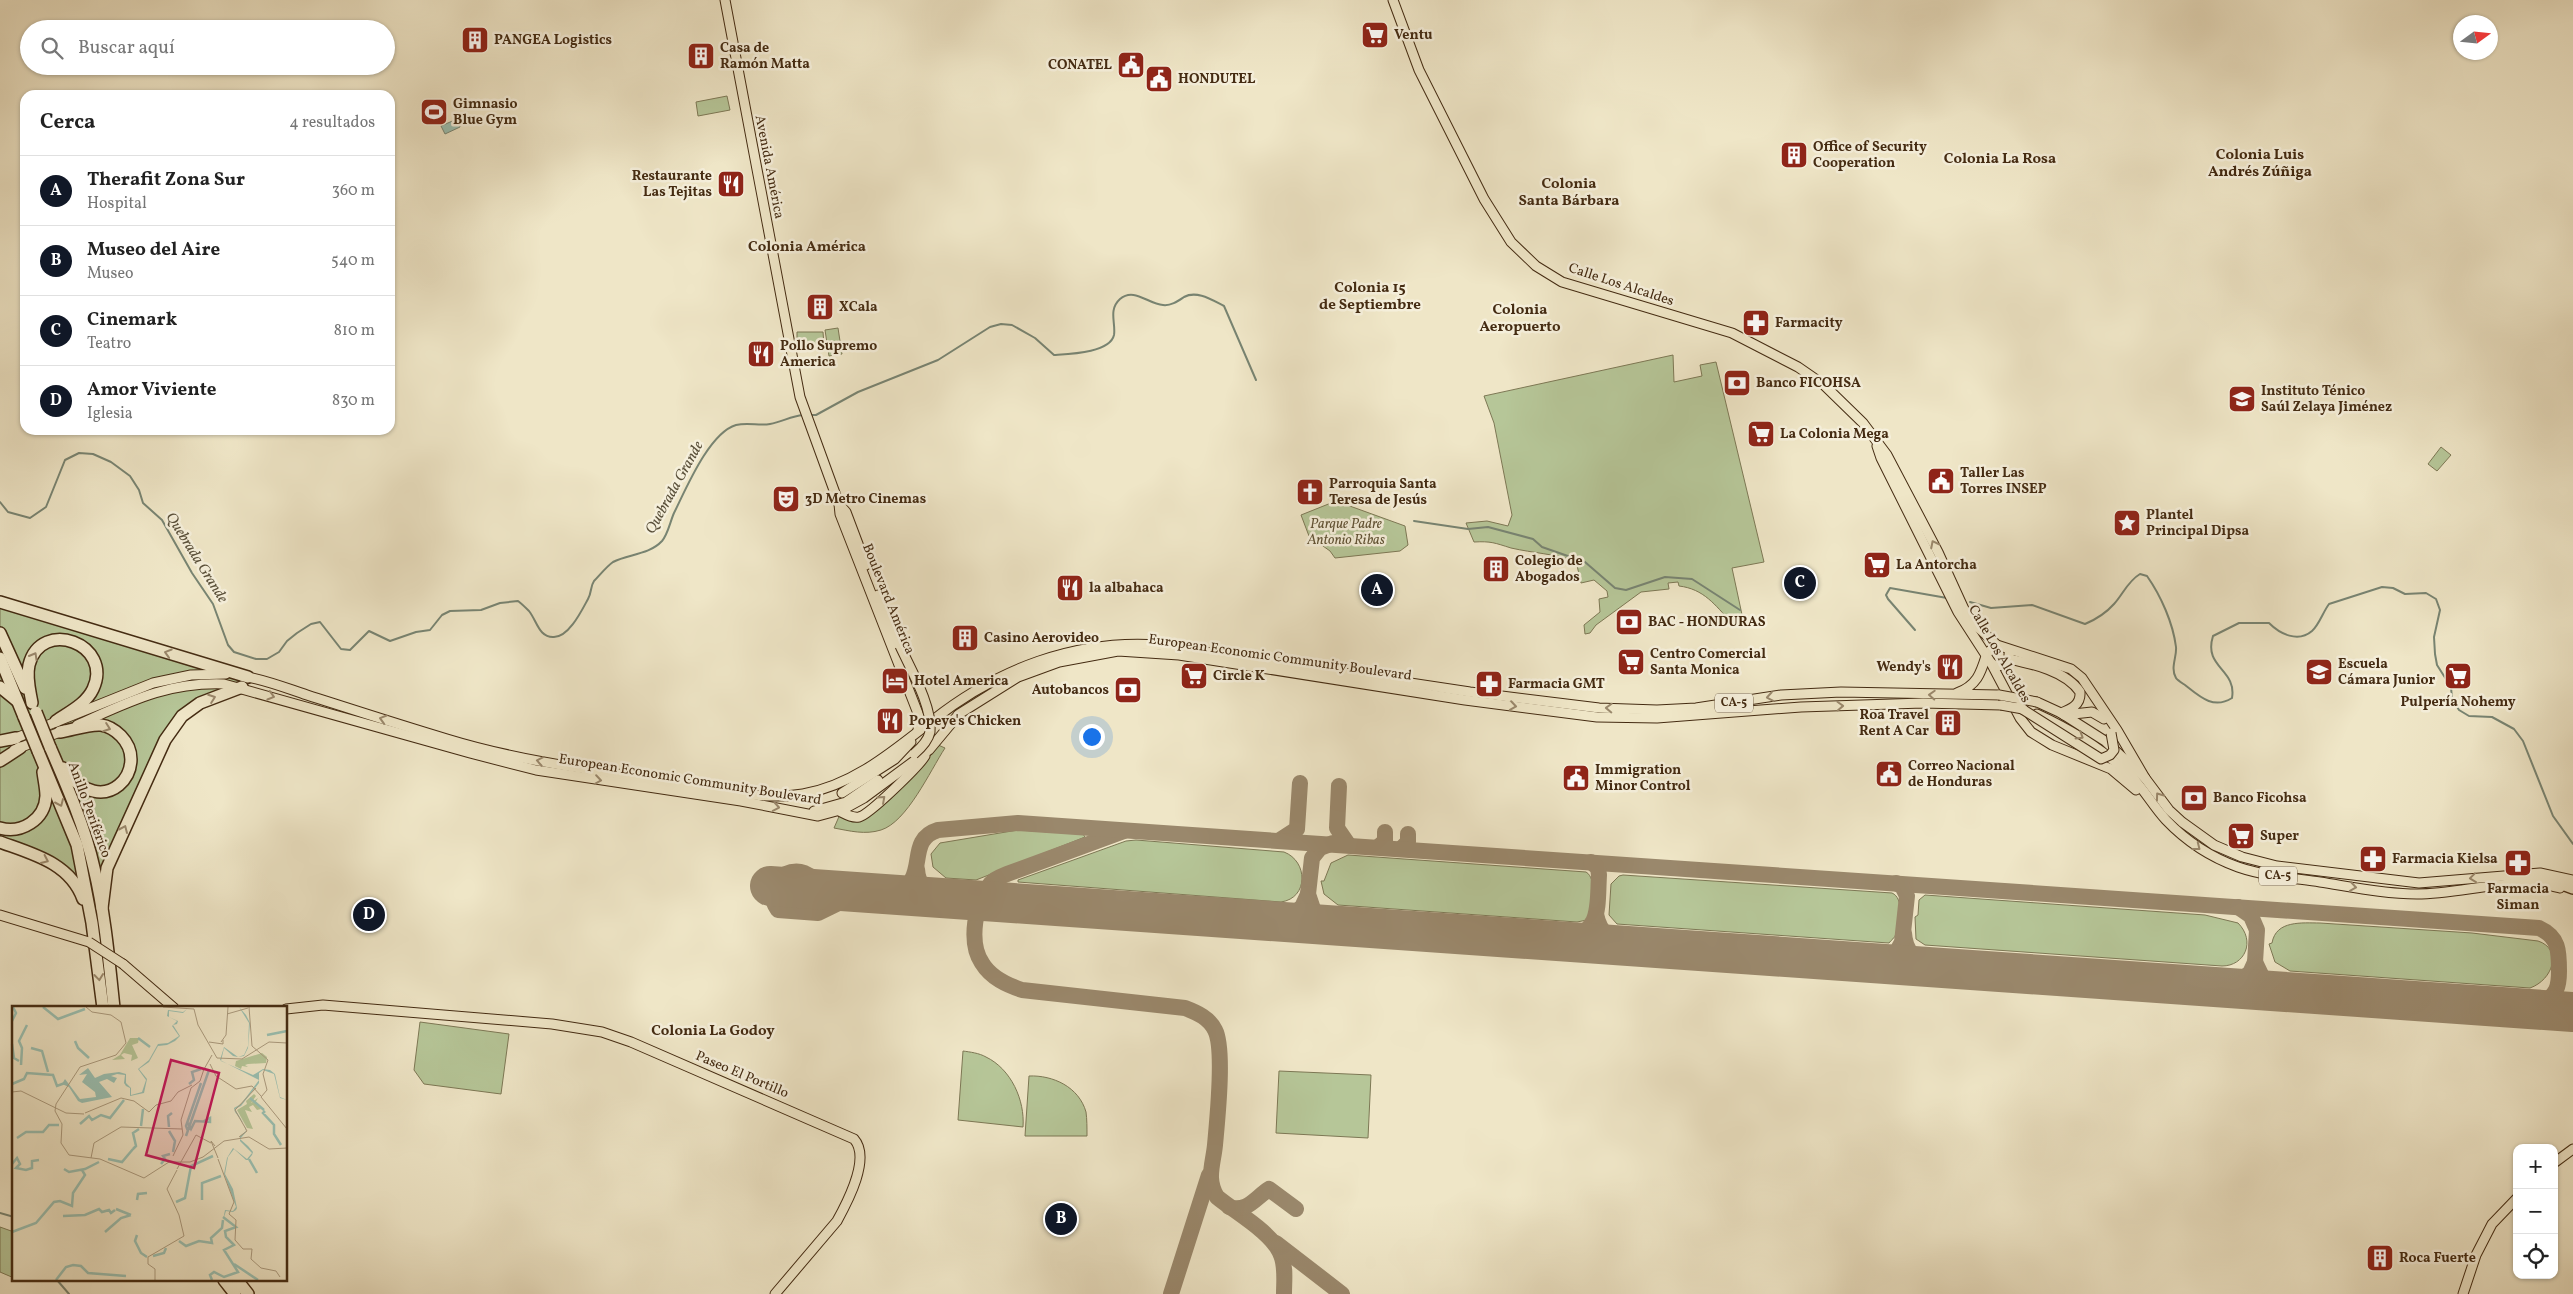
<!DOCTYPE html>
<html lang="es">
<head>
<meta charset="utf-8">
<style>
  body { margin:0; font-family:Vollkorn,serif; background:#f2f2f2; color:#222 }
  .controls { position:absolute; right:15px; bottom:15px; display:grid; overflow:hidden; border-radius:10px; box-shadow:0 1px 4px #0004 }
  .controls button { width:45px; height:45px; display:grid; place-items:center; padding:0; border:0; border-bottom:1px solid #e0e0e0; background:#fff; color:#222; font:25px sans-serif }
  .compass { position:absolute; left:2453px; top:15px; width:45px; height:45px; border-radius:50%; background:#fff; box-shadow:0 1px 4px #0004; rotate:75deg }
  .you { position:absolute; left:1091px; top:736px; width:18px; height:18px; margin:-12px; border:4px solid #fff; border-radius:50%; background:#1a73e8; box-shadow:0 0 0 8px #1a73e833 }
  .badge { display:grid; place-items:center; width:32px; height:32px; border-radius:50%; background:#111827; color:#fff; font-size:16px; font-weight:700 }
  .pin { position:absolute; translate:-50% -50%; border:2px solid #fff; box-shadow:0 1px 5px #0006 }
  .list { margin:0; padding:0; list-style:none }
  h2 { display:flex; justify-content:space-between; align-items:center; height:65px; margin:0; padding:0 20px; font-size:21px }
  h2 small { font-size:16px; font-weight:400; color:#767676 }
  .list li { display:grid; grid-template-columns:32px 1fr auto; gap:15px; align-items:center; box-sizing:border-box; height:70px; padding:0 20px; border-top:1px solid #e0e0e0 }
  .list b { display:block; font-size:19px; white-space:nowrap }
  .list p { margin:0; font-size:16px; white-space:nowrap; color:#767676 }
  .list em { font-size:16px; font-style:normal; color:#767676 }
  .icon { flex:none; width:28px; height:28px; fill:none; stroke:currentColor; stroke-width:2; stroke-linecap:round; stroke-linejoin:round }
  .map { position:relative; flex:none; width:2573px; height:1294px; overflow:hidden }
  .search { position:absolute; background:#fff; box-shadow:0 1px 4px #0004; left:20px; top:20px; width:375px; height:55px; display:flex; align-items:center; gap:12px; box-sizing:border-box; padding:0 18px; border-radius:28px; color:#767676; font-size:19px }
  .panel { position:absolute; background:#fff; box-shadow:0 1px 4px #0004; left:20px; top:90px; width:375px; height:345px; border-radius:15px }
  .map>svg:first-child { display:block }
  .green { fill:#b6c698; stroke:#7d7855 }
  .water { fill:#9ac0b2; stroke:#788472 }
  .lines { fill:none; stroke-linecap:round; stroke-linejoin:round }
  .stream { stroke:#788472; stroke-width:2 }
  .taxiway { stroke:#9a886c; stroke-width:16 }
  .runway { stroke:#9a886c; stroke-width:40 }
  .major-casing { stroke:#442b12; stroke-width:11 }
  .highway-casing { stroke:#442b12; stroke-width:14 }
  .major { stroke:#efe6c7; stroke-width:9 }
  .highway { stroke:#efe6c7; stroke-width:11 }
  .major-bridge-casing { stroke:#442b12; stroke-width:11; stroke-linecap:butt }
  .highway-bridge-casing { stroke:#442b12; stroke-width:14; stroke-linecap:butt }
  .major-bridge { stroke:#efe6c7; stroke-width:9 }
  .highway-bridge { stroke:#efe6c7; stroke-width:11 }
  .oneway { stroke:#9a886c }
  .labels { text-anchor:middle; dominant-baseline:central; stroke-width:5; stroke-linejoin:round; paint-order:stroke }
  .shield { fill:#f5efdb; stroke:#79664e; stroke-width:1 }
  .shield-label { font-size:12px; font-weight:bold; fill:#442b12 }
  .poi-label { font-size:14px; font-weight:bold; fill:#442b12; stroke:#f5efdb; text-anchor:start }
  .street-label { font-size:14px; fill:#442b12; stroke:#f5efdb }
  .park-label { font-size:14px; font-style:italic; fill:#605234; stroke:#f5efdb }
  .neighbourhood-label { font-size:15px; font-weight:bold; fill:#442b12; stroke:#f5efdb }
  .water-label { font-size:15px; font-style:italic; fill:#5a503a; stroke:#f5efdb }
  .inset-river { fill:none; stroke:#9ac0b2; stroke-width:2.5 }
  .inset-road { fill:none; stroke:#ab9b7f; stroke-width:1 }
  .view { fill:#c2185b; fill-opacity:0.15; stroke:#c2185b; stroke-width:2.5 }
  .inset-edge { fill:none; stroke:#442b12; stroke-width:2.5 }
</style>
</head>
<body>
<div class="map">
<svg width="2573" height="1294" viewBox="0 0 2573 1294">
  <rect width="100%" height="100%" fill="#efe6c7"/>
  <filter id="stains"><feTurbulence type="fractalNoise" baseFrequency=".004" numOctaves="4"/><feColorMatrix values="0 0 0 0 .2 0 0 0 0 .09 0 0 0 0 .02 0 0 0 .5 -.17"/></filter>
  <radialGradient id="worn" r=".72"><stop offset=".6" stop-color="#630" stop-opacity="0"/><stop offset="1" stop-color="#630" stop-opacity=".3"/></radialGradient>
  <!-- green -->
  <g class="green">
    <path d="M727,96L730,110L698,116L696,102Z"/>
    <path d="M838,328L842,354L829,356L825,330Z"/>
    <path d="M797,332H823L824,345H797Z"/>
    <path d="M1673,355L1674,382L1702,376L1700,365L1716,362L1764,562L1732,568L1744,624L1731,622C1715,605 1704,589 1679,586L1678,582L1668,583L1669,589L1641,592L1596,625L1590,633L1585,634L1584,625L1600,612L1599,599L1608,597L1607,591L1594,580L1581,583L1576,561C1555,554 1533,553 1511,548C1495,543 1491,541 1474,542L1466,523L1487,521L1508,526L1512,515L1494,423L1484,396Z"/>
    <path d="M2441,447L2451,455L2437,471L2428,464Z"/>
    <path d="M1336,501L1405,526L1408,545L1400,551L1335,558L1330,551L1309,536L1301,515Z"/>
    <path d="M0,602L248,677L242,687L182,716L107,867L102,908L92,923L74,880L0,842Z"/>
    <path d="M936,744L945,748C930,771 907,822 881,830C865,835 850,831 834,828L841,812L861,817Z"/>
    <path d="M1018,830L1083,834L1085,837L976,880L946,878L933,867L931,854L940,843Z"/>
    <path d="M1136,840L1284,852C1308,861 1309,898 1281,902L1018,882V880L1126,841Z"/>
    <path d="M1348,855L1586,872C1597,878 1595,910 1587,920L1577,922L1338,905L1324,894L1321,881H1324L1331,863Z"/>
    <path d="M1623,875L1892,893C1904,898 1901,923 1896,934C1895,938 1891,940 1889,943L1617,924L1609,915L1611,884L1619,876Z"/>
    <path d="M1925,895L2205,915L2238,923C2256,941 2245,966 2222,966L1925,945L1916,939L1915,917L1918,915L1919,900Z"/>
    <path d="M2320,923L2472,933L2538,941C2563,949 2553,980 2530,988L2290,971L2275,962L2269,944L2272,943C2276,920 2302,923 2320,923Z"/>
    <path d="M420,1022L509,1034L501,1094L424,1084L414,1070Z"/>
    <path d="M963,1051C970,1052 979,1053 986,1057C1011,1069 1025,1100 1023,1127L958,1120Z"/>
    <path d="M1279,1071L1371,1075L1368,1138L1276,1133Z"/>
    <path d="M1029,1076C1053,1075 1079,1087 1086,1112C1087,1119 1087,1128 1087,1136H1025Z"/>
    <path d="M0,1227L14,1232V1278L0,1272Z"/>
  </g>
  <!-- water -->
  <path class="water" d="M457,119L460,127L445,134L441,126Z"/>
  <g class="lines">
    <!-- stream -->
    <g class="stream">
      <path d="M810,415H816L858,392L938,360L990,327L1001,324L1012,325L1035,338L1054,355C1068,354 1110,353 1114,335C1116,323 1108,310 1120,299C1134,287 1148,304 1163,305C1171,306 1178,301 1184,297C1197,290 1212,300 1224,306L1256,380"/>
      <path d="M0,502L8,512L30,518L46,507L65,460L79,453L93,454L111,462L130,476L139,490L143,503L162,520L192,573L213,604L228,645L234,652L256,659H267L279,652L287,641L297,633L311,624L320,622L341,649L350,650L369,631L390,641L416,632L430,630L442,615L450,611L481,610L500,603L518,601C522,604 526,608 529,611C537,621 539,638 554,637C569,637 582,610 588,599C592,592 590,587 594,581C600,575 606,567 613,562C628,554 649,555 662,541C668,534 670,522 674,513C686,489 709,433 736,425C748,422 759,426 770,424C782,422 791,416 803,415"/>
      <path d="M1414,521L1468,529L1488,527L1533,539L1542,547L1585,562L1615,588L1626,590L1665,577L1692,579L1740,610"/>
      <path d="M1970,602L1991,608L2032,605L2085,624C2097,619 2106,613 2114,604C2123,594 2128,581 2140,574L2147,576C2161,596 2173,623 2176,647C2177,657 2170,668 2176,678C2177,680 2182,683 2185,685C2199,696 2213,710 2232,698C2237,669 2203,668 2213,636L2239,623H2269C2280,634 2298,643 2312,631C2319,625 2323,612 2329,604L2382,587L2393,588L2405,594L2426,593L2436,599L2440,610L2434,637L2435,654L2437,665L2451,687L2452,699L2459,710L2469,716L2492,717L2514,729L2523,741L2553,816L2573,844"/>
      <path d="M1915,630L1888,599L1886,595L1890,588L1947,598"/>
      <path d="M0,1213L14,1217"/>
      <path d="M57,1280L69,1294"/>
    </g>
    <!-- taxiway -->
    <g class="taxiway">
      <path d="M1339,786L1337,828L1348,844"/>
      <path d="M1124,831L1007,874C1002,876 994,879 991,883C975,902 968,942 982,963C991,978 1007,985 1022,990L1185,1008C1198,1013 1209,1018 1215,1030C1225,1049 1217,1122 1215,1145C1213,1165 1206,1179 1217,1197C1235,1212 1273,1233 1281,1255C1286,1267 1284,1281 1284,1294"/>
      <path d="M1280,840L1297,829L1300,783"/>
      <path d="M1333,843L1320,848L1312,858L1308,894L1314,912L1334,926"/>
      <path d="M1378,847L1385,841V832"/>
      <path d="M1401,849L1408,842V834"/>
      <path d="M917,869C918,885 926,892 940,898"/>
      <path d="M818,889C808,854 755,877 778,910L818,913L861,892"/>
      <path d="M890,894C934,883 902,841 938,830L1018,823L2539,928C2559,937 2559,951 2559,971C2559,977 2559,984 2556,990C2550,1001 2540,1006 2528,1009"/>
      <path d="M1596,914C1600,935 1612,941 1631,946"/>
      <path d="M1284,922L1302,907L1308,894"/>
      <path d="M1904,933C1905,951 1915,960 1930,967"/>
      <path d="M1565,942C1602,929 1597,909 1599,875L1598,868L1591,862"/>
      <path d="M2255,962L2264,981L2281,991"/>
      <path d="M1876,963L1895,955L1902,942L1907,896L1902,886L1896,883"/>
      <path d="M2230,988L2250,973L2255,962L2257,930L2251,916L2238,907"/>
      <path d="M1229,1207C1247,1213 1255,1198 1269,1189L1296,1209"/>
      <path d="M1276,1243L1342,1294"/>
      <path d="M1171,1294L1209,1175"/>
    </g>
    <!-- runway -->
    <path class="runway" d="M770,886L2573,1012"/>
    <!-- major casing -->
    <g class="major-casing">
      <g id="major">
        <path d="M725,0L800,397L839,504L840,514L919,716L918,731"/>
        <path d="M1393,0L1419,70L1484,199L1511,242L1536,266L1562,282L1732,333L1798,367L1824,385L1863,423L1887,455L1938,552L1964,609L1973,623L1997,645L2071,669L2082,678L2117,730L2145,778"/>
        <path d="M1877,446L1881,458L1958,612L1991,663L2020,718L2031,732L2052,745L2111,769L2136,790"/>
        <path d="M839,504L846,512L866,565"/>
        <path d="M878,595L900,646"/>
        <path d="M2009,659C2033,664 2066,671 2080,692C2081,705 2071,709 2061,713"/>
        <path d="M1991,663L1996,666L2004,665L2009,659V654"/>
        <path d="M242,676C264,679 286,688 307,695C354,710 400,725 447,739C522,762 600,771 677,783C717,789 762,801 803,794C854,785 893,751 933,720C998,669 1075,639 1159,645L1470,692L1599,708L1657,710L1696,708L1781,695L1841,692L1999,695"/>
        <path d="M1957,693C1978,685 1981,672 1987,653L1997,645"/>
        <path d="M2037,702L2061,713L2105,741L2145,778L2169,810L2182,822L2214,845L2242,857L2277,866L2419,883L2540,873L2573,880"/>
        <path d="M2037,714C2072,730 2103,749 2131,776C2144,789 2153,806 2166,820C2187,842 2210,857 2238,867C2264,876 2293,878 2320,882C2352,887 2385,894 2417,894C2464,894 2514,875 2560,888"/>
        <path d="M2064,715L2092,712L2104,719"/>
        <path d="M77,725C129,702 166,682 224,684L470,753L536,770L741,801L818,816L844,809L864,798L929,750L959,714L1018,677L1059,662L1118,651L1179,655L1465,700L1597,717L1657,718L1801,707L1923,703L2001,705"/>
        <path d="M11,740L153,683L191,675L226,674"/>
        <path d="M14,750L65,730"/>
        <path d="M842,793L895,759L911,742"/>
        <path d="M814,811L846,802L878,780"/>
        <path d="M841,812C847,815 852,818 859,817C869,815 919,766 925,756"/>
        <path d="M0,915L89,942"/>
        <path d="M123,964L174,1008"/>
        <path d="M286,1009L323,1005L552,1024L602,1032L631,1042L854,1139C871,1158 848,1201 837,1221L775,1294"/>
        <path d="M2554,1163L2573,1149"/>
        <path d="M2463,1294L2476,1255L2492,1224L2517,1198"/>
      </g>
    </g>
    <!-- highway casing -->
    <g class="highway-casing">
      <g id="highway">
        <path d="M0,602L248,677"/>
        <path d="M0,633L25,688"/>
        <path d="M0,658L24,717"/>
        <path d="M0,687L16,700"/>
        <path d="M32,703C30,691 26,678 29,665C41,617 114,644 93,689C86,704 69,712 56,721"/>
        <path d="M60,732C73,730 88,724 101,725C109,726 116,731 121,736C152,768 104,824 63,768"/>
        <path d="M0,741L16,738"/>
        <path d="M50,747C67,786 85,827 94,868C105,914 109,961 114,1008"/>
        <path d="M38,751L77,845L92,923L103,1008"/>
        <path d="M0,761L20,748"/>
        <path d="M0,828C21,834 45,820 46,796C46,788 44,780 43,772"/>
        <path d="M0,842C33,854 70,863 83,899"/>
        <path d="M2517,874L2557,882L2573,888"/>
        <path d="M2514,884L2537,880"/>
        <path d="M102,908L107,868L165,740L182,716L200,703L242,687"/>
        <path d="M224,1280L235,1294"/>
        <path d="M237,1280L248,1294"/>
      </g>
    </g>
    <!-- major -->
    <use href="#major" class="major"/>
    <!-- highway -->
    <use href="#highway" class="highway"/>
    <!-- major-bridge casing -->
    <g class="major-bridge-casing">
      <g id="major-bridge">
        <path d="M900,646C910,668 933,707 930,732C928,741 921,748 914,754"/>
        <path d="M1999,695L2037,702"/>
        <path d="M2001,705L2023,709"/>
        <path d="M2019,707L2101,759L2110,755L2114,750L2111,733"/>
        <path d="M89,942L123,964"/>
      </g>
    </g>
    <!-- highway-bridge casing -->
    <g class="highway-bridge-casing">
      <g id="highway-bridge">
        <path d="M36,712L50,747"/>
        <path d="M24,717L38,751"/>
      </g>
    </g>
    <!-- major-bridge -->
    <use href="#major-bridge" class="major-bridge"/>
    <!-- highway-bridge -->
    <use href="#highway-bridge" class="highway-bridge"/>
  </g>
  <!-- one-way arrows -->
  <defs><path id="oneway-chevron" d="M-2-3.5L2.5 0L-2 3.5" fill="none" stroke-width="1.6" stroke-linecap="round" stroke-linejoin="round" transform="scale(1.25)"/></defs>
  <g class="oneway">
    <use href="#oneway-chevron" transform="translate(1934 544) rotate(-117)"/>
    <use href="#oneway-chevron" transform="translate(168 653) rotate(-163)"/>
    <use href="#oneway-chevron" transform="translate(34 656) rotate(-60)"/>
    <use href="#oneway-chevron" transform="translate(1932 695) rotate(-177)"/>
    <use href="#oneway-chevron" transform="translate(271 696) rotate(16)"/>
    <use href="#oneway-chevron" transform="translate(1770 697) rotate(170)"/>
    <use href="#oneway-chevron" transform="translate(212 698) rotate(-20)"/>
    <use href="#oneway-chevron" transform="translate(1513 706) rotate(8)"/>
    <use href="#oneway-chevron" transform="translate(1840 706) rotate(-2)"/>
    <use href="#oneway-chevron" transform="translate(1609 708) rotate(-178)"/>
    <use href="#oneway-chevron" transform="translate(383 719) rotate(-163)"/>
    <use href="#oneway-chevron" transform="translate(107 728) rotate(20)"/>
    <use href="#oneway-chevron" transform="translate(2080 736) rotate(32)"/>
    <use href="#oneway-chevron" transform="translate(540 761) rotate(-169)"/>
    <use href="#oneway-chevron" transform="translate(598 780) rotate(8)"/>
    <use href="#oneway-chevron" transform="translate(2159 796) rotate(-126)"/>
    <use href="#oneway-chevron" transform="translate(882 799) rotate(-42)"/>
    <use href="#oneway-chevron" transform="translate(60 803) rotate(66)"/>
    <use href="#oneway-chevron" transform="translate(776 807) rotate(10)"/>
    <use href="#oneway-chevron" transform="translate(124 829) rotate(-66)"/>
    <use href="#oneway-chevron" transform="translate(2197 847) rotate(38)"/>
    <use href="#oneway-chevron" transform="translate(45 860) rotate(25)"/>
    <use href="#oneway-chevron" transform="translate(2473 878) rotate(173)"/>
    <use href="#oneway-chevron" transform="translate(2353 887) rotate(8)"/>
    <use href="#oneway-chevron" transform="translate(99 977) rotate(83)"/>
  </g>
  <!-- icons -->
  <defs>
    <g id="supermarket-square" transform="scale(1.4375)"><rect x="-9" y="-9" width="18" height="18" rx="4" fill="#8f2418" stroke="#f5efdb"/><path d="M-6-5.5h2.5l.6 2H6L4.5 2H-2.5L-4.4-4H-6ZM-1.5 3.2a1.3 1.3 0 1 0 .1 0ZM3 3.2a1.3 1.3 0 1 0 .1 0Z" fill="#fff"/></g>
    <g id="building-square" transform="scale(1.4375)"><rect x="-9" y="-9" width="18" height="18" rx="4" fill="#8f2418" stroke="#f5efdb"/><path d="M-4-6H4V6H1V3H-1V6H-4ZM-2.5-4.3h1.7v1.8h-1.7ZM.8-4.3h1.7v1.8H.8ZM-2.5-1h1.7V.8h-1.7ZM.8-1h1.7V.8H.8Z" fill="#fff"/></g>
    <g id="civic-square" transform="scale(1.4375)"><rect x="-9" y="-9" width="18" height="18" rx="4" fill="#8f2418" stroke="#f5efdb"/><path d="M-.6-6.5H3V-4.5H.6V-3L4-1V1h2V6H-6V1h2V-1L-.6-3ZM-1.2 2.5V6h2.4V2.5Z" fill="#fff"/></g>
    <g id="stadium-square" transform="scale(1.4375)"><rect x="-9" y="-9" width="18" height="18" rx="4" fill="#8f2418" stroke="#f5efdb"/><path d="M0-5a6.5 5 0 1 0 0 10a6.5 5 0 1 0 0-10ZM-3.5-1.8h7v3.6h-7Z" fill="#fff"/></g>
    <g id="restaurant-square" transform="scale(1.4375)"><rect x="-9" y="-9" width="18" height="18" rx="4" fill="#8f2418" stroke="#f5efdb"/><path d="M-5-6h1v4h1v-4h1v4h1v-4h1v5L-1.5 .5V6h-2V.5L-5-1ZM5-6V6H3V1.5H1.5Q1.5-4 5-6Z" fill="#fff"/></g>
    <g id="pharmacy-square" transform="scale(1.4375)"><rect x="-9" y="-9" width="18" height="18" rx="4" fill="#8f2418" stroke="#f5efdb"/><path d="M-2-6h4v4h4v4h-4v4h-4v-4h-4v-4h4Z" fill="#fff"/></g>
    <g id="bank-square" transform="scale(1.4375)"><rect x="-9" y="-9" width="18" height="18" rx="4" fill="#8f2418" stroke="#f5efdb"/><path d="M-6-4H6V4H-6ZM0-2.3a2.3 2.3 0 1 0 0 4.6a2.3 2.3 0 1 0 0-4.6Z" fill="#fff"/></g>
    <g id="school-square" transform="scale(1.4375)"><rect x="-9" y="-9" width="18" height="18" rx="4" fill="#8f2418" stroke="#f5efdb"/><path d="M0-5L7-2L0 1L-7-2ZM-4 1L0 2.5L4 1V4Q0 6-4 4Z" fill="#fff"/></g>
    <g id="church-square" transform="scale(1.4375)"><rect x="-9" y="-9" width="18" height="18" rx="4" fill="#8f2418" stroke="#f5efdb"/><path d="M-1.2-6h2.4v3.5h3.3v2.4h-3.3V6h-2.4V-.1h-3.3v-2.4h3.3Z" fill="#fff"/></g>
    <g id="theatre-square" transform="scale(1.4375)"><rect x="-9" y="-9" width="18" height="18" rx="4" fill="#8f2418" stroke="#f5efdb"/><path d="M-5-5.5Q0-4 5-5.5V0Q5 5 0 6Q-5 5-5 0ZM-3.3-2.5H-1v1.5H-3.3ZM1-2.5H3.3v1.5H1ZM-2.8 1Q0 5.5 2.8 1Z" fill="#fff"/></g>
    <g id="sight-square" transform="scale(1.4375)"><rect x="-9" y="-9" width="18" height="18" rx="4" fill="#8f2418" stroke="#f5efdb"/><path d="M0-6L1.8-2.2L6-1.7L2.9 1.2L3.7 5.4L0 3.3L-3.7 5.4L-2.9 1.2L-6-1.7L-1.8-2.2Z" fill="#fff"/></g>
    <g id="hotel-square" transform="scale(1.4375)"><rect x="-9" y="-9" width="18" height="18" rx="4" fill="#8f2418" stroke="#f5efdb"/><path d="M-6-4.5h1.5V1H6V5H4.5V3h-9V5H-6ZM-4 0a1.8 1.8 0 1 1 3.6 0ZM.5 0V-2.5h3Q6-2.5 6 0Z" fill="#fff"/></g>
  </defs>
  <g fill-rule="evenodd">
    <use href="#supermarket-square" x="1375" y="35"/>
    <use href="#building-square" x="475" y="40"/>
    <use href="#building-square" x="701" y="56"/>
    <use href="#civic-square" x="1131" y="65"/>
    <use href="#civic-square" x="1159" y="79"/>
    <use href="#stadium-square" x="434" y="112"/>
    <use href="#building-square" x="1794" y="155"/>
    <use href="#restaurant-square" x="731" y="184"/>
    <use href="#building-square" x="820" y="307"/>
    <use href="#pharmacy-square" x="1756" y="323"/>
    <use href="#restaurant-square" x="761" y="354"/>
    <use href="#bank-square" x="1737" y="383"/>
    <use href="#school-square" x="2242" y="399"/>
    <use href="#supermarket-square" x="1761" y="434"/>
    <use href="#civic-square" x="1941" y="481"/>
    <use href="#church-square" x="1310" y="492"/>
    <use href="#theatre-square" x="786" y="499"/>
    <use href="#sight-square" x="2127" y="523"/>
    <use href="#supermarket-square" x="1877" y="565"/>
    <use href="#building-square" x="1496" y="569"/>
    <use href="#restaurant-square" x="1070" y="588"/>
    <use href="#bank-square" x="1629" y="622"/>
    <use href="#building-square" x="965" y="638"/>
    <use href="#supermarket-square" x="1631" y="662"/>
    <use href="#restaurant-square" x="1950" y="667"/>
    <use href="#school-square" x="2319" y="672"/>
    <use href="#supermarket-square" x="1194" y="676"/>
    <use href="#supermarket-square" x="2458" y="676"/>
    <use href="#hotel-square" x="895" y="681"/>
    <use href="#pharmacy-square" x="1489" y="684"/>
    <use href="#bank-square" x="1128" y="690"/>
    <use href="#restaurant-square" x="890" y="721"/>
    <use href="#building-square" x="1948" y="723"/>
    <use href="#civic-square" x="1889" y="774"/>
    <use href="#civic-square" x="1576" y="778"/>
    <use href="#bank-square" x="2194" y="798"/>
    <use href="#supermarket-square" x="2241" y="836"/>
    <use href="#pharmacy-square" x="2373" y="859"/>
    <use href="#pharmacy-square" x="2518" y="863"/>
    <use href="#building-square" x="2380" y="1258"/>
  </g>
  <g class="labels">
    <!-- shield labels -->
    <g class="shield">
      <rect x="1715" y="693.5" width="38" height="19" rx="4"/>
      <rect x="2259" y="866.5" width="38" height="19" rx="4"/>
    </g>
    <g class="shield-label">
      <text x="1734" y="703">CA-5</text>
      <text x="2278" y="876">CA-5</text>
    </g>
    <!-- poi labels -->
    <g class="poi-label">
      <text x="1394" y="35">Ventu</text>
      <text x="494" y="40">PANGEA Logistics</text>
      <text x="720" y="48">Casa de<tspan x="720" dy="16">Ramón Matta</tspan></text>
      <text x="1112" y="65" text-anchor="end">CONATEL</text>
      <text x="1178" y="79">HONDUTEL</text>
      <text x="453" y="104">Gimnasio<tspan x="453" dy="16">Blue Gym</tspan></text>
      <text x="1813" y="147">Office of Security<tspan x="1813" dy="16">Cooperation</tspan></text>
      <text x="712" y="176" text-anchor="end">Restaurante<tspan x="712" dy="16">Las Tejitas</tspan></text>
      <text x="839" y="307">XCala</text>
      <text x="1775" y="323">Farmacity</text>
      <text x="780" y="346">Pollo Supremo<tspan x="780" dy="16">America</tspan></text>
      <text x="1756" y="383">Banco FICOHSA</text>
      <text x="2261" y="391">Instituto Ténico<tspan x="2261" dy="16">Saúl Zelaya Jiménez</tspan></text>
      <text x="1780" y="434">La Colonia Mega</text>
      <text x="1960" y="473">Taller Las<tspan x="1960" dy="16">Torres INSEP</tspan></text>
      <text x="1329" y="484">Parroquia Santa<tspan x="1329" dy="16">Teresa de Jesús</tspan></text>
      <text x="805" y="499">3D Metro Cinemas</text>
      <text x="2146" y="515">Plantel<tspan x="2146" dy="16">Principal Dipsa</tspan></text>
      <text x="1515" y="561">Colegio de<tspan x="1515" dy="16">Abogados</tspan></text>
      <text x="1896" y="565">La Antorcha</text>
      <text x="1089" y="588">la albahaca</text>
      <text x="1648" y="622">BAC - HONDURAS</text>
      <text x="984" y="638">Casino Aerovideo</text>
      <text x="1650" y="654">Centro Comercial<tspan x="1650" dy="16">Santa Monica</tspan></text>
      <text x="2338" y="664">Escuela<tspan x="2338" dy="16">Cámara Junior</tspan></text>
      <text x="1931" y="667" text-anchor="end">Wendy's</text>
      <text x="1213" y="676">Circle K</text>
      <text x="914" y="681">Hotel America</text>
      <text x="1508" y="684">Farmacia GMT</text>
      <text x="1109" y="690" text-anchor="end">Autobancos</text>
      <text x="2458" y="702" text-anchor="middle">Pulpería Nohemy</text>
      <text x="1929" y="715" text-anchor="end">Roa Travel<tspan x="1929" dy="16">Rent A Car</tspan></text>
      <text x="909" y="721">Popeye's Chicken</text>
      <text x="1908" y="766">Correo Nacional<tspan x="1908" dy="16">de Honduras</tspan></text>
      <text x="1595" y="770">Immigration<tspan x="1595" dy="16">Minor Control</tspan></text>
      <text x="2213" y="798">Banco Ficohsa</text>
      <text x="2260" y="836">Super</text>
      <text x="2392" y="859">Farmacia Kielsa</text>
      <text x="2518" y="889" text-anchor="middle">Farmacia<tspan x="2518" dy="16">Siman</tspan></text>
      <text x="2399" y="1258">Roca Fuerte</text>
    </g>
    <!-- street labels -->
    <g class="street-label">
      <text transform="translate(769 167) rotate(79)">Avenida América</text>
      <text transform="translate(1621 285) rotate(18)">Calle Los Alcaldes</text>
      <text transform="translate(888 599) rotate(68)">Boulevard América</text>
      <text transform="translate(1999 654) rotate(60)">Calle Los Alcaldes</text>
      <text transform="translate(1280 658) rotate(8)">European Economic Community Boulevard</text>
      <text transform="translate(690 780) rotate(9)">European Economic Community Boulevard</text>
      <text transform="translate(89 810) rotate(70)">Anillo Periférico</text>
      <text transform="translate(742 1075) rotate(23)">Paseo El Portillo</text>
    </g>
    <!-- park labels -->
    <g class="park-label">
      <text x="1346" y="524">Parque Padre<tspan x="1346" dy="16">Antonio Ribas</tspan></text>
    </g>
    <!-- neighbourhood labels -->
    <g class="neighbourhood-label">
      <text x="2260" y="155">Colonia Luis<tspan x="2260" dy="17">Andrés Zúñiga</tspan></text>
      <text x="2000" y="159">Colonia La Rosa</text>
      <text x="1569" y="184">Colonia<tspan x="1569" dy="17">Santa Bárbara</tspan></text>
      <text x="807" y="247">Colonia América</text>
      <text x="1370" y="288">Colonia 15<tspan x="1370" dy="17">de Septiembre</tspan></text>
      <text x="1520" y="310">Colonia<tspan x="1520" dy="17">Aeropuerto</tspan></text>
      <text x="713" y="1031">Colonia La Godoy</text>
    </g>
    <!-- water labels -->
    <g class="water-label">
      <text transform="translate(675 488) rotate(-61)">Quebrada Grande</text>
      <text transform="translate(196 558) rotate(58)">Quebrada Grande</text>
    </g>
  </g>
  <!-- overview -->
  <g transform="translate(12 1006)">
    <rect width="275" height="275" fill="#efe6c7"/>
    <path d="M118,32H127L126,37L120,39L126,52L119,55L120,49L112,47L109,49L113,53L100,54L108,49ZM250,47L255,51L254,57L236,58L233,59L236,61L230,60L229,63L223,60L224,55ZM242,88L244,90L239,97L246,92L243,97L249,103L245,104L241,99L237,101L240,106L233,104L241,123L235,122L225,104L235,98L234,95Z" fill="#b6c698"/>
    <path d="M227,1L234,9L238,17L236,42L232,50L226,51L221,50L212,42L209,55L241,69L251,63L258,64L263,68L268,91L275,94L268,92L262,68L251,64L247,67V77L229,100L223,103L232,118L234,123V126L228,133L236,140L241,146L240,149L236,154H234L222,143L216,151L213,168L221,183L225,202L224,204L221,206L214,205L211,214L213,204L221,205L224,201L212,168L215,152L221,142L235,153L240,147L228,135V130L234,125L232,118L223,106L222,102L229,98L247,74L208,54L212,41L226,51L232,49L236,40L237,17ZM175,3L171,7L157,5V11L166,15L165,18L161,19L168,30L163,35L155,39L146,40L137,56L127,63L135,73L132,87L118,90V82L114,80L112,77L113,69L105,68L99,70L105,72L102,77L95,73L87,76L100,91L70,97L66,95L57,81L50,78L53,73L68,93L84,91L83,86L70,76L75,68L67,69L76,62L83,72L92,68L107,66L114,68V77L119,82V89L130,86L134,74L126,63L137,54L146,38L156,37L167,30L160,20L165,15L155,10L156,4L171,6Z" fill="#9ac0b2"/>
    <path class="inset-river" d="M31,1L46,13L73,3M0,15L4,7L1,1M255,29L275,25M126,32L138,41M63,35L66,42L77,52M0,38L2,52L7,55M19,42L30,45L36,66M9,59L10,42L7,35L15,19M0,78L12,73L15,67L41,69L45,80L53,77M177,78L182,74L180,66L189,63M238,92L252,104M253,105L251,107L262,119V128L269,139M176,117L179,123L183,115L198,116V112L192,115M68,118L77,110L80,114L89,109L98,112L112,94M129,120L131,103M157,121L156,110L160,107M157,125L163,135L161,146M176,125L174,120L189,77M174,130L197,64M5,132L14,126H31L37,119H47M121,143L124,140L121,127L127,123M96,153L110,156L121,143M237,153L245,167M0,158L5,152L8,158L4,162L14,164L20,162V155L27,154M149,158L153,153L151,150L158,148M52,163L57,166L73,163L87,156M125,194L126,188L135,187M190,194V177L209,170M164,196L173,192L179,160L201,150M104,203L119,209M51,210L73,209L87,203L90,206L97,204L99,207L103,204M0,226L24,217L42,196L48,195L60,200L61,187L73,169L70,164M93,226L109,212L119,209M125,229L123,235L129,247L135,251M167,235L174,240L187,235L200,237L199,232L210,222L211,214M141,250L152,247L154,242M222,258L246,274M44,274L54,261L61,259L69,260L76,267L114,270M200,274L198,269L202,266L212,271L226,266L212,244L222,239L214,231L213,225L224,221L211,211"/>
    <path class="inset-road" d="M74,1L80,6L99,9L109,16L114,37L104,49L68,61L44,98L43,105L50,118L49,137L57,149L88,153L132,172L157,156H178L191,151L212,135L237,131L257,143L275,142M151,1L182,3L186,19L205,52L230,53L257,36L275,37M237,1L240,40L256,54L251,68L255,84L249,91M215,8L236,2M197,36L211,38V34M209,36L214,29L216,1M198,58L204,70L224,83L240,80L249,90M191,65L200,49M0,86L9,85L54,107L72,108M249,91L275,123M73,107L109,92L122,95L137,106L144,99L159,95L166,86L180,79M227,131L235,125L223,104L244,82M203,140L199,135L206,152M161,150L171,129L169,114L179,82L188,75L192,63M79,152L82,137L109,121L170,123M206,153L222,196L217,208L224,214L223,234L231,243H240L239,253L249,262L264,265L268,271M165,163L184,129L199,137M143,274V263L136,258V251L172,230L167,209L155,183L165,164"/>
    <path class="view" d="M159,54L207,67L182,162L134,149Z"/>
    <rect width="275" height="275" class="inset-edge"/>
  </g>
  <rect width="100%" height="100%" filter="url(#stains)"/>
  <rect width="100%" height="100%" fill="url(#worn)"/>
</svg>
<div class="controls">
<button>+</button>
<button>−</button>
<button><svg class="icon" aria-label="locate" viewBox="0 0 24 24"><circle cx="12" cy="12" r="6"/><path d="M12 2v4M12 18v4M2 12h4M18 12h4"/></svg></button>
</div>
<svg class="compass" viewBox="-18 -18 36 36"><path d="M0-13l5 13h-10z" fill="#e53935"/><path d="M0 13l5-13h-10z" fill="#767676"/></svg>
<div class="you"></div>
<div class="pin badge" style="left:1377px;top:590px">A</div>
<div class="pin badge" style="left:1061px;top:1219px">B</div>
<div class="pin badge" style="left:1800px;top:583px">C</div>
<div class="pin badge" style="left:369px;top:915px">D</div>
<div class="search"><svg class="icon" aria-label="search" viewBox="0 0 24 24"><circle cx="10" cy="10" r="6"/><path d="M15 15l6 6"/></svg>Buscar aquí</div>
<section class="panel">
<h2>Cerca<small>4 resultados</small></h2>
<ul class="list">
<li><span class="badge">A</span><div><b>Therafit Zona Sur</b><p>Hospital</p></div><em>360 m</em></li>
<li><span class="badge">B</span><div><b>Museo del Aire</b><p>Museo</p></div><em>540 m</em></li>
<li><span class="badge">C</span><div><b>Cinemark</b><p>Teatro</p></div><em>810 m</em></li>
<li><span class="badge">D</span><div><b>Amor Viviente</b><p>Iglesia</p></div><em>830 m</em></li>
</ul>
</section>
</div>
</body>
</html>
